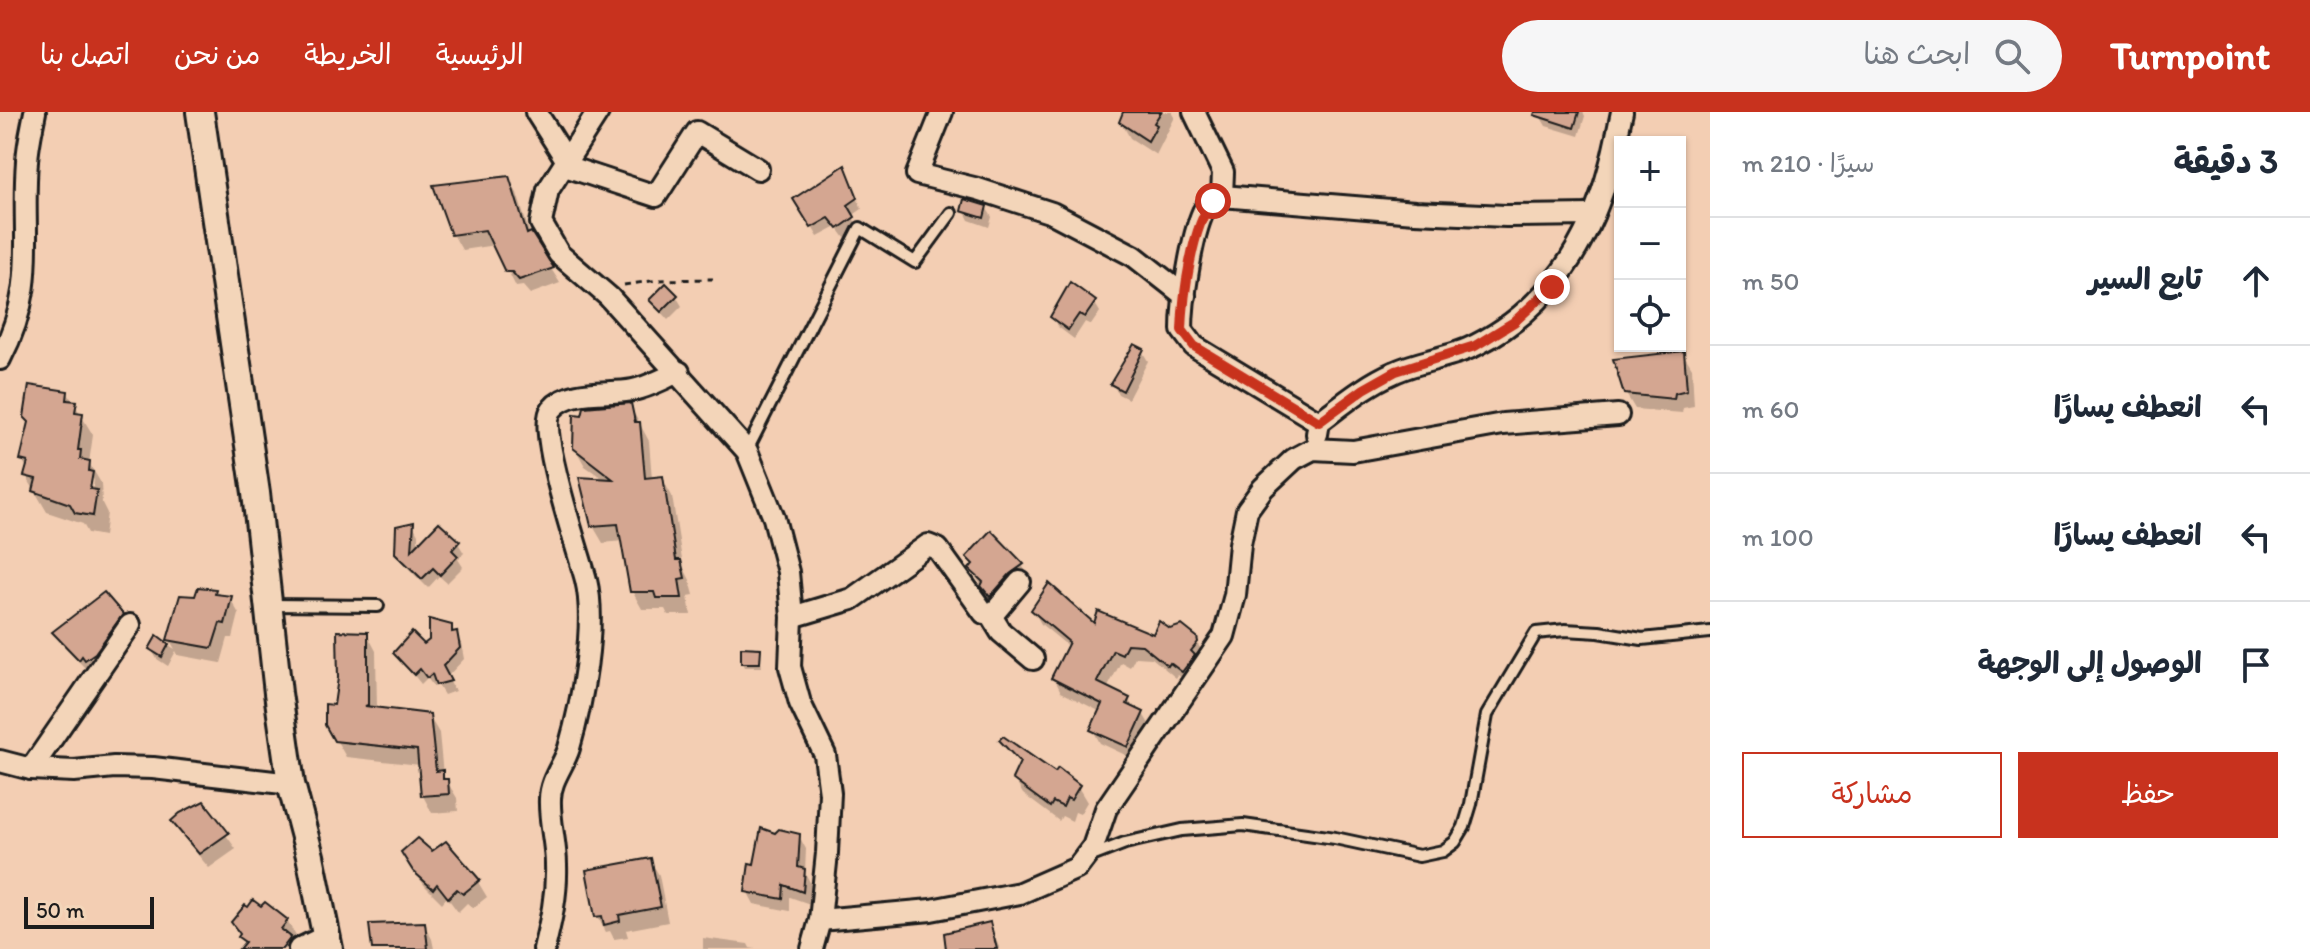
<!DOCTYPE html>
<html lang="ar">
<head>
<meta charset="utf-8">
<style>
  body { margin:0; font-family:Itim,"Playpen Sans Arabic",sans-serif; background:#f6f6f7; color:#1f2937; direction:rtl }
  .controls { position:absolute; right:24px; top:24px; display:grid; overflow:hidden; border-radius:0px; box-shadow:0 2px 6px #0004 }
  .controls button { width:72px; height:72px; display:grid; place-items:center; padding:0; border:0; border-bottom:2px solid #e0e1e3; background:#fff; color:#1f2937; font:40px sans-serif }
  .scale { position:absolute; left:24px; bottom:20px; width:130px; box-sizing:border-box; padding-left:8px; border:4px solid #1c1c1c; border-top:0; font-size:22px; line-height:28px; white-space:nowrap; color:#1c1c1c; -webkit-text-stroke:6px #f3d5b9; paint-order:stroke }
  .stop { position:absolute; width:24px; height:24px; margin:-18px; border:6px solid #c8321e; border-radius:50%; background:#fff }
  .stop.end { background:#c8321e; border-color:#fff; box-shadow:0 2px 8px #0008 }
  .list { margin:0; padding:0; list-style:none }
  h2 { display:flex; justify-content:space-between; align-items:center; height:104px; margin:0; padding:0 32px; font-size:34px }
  h2 small { font-size:26px; font-weight:400; color:#747a83 }
  .list li { display:grid; grid-template-columns:52px 1fr auto; gap:24px; align-items:center; box-sizing:border-box; height:128px; padding:0 32px; border-top:2px solid #e0e1e3 }
  .list b { display:block; font-size:30px; white-space:nowrap }
  .list em { font-size:26px; font-style:normal; color:#747a83 }
  .actions { display:flex; gap:16px; padding:24px 32px }
  .actions a { flex:1; padding:18px 0; border:2px solid #c8321e; border-radius:0px; text-align:center; font-size:28px; color:#c8321e }
  .actions .main { background:#c8321e; color:#fff }
  .icon { flex:none; width:44px; height:44px; fill:none; stroke:currentColor; stroke-width:2; stroke-linecap:round; stroke-linejoin:round }
  .map { position:relative; flex:none; width:1710px; height:837px; overflow:hidden; direction:ltr }
  header { display:flex; align-items:center; gap:48px; box-sizing:border-box; height:112px; padding:0 40px; background:#c8321e; color:#fff }
  header strong { font-size:38px }
  nav { display:flex; gap:44px; margin-inline-start:auto; font-size:28px }
  .search { width:560px; height:72px; background:#f6f6f7; display:flex; align-items:center; gap:20px; box-sizing:border-box; padding:0 28px; border-radius:44px; color:#747a83; font-size:30px }
  main { display:flex }
  aside { flex:1; background:#fff }
  .map>svg:first-child { display:block }
  .shadow { fill:#0003; fill-rule:evenodd }
  .building { fill:#d4a691; stroke:#1c1c1c; stroke-width:2 }
  .lines { fill:none; stroke-linecap:round; stroke-linejoin:round }
  .service-casing { stroke:#1c1c1c; stroke-width:16 }
  .minor-casing { stroke:#1c1c1c; stroke-width:26 }
  .tertiary-casing { stroke:#1c1c1c; stroke-width:32 }
  .path { stroke:#1c1c1c; stroke-width:3; stroke-dasharray:6 6; stroke-linecap:butt }
  .service { stroke:#f3d5b9; stroke-width:10 }
  .minor { stroke:#f3d5b9; stroke-width:20 }
  .tertiary { stroke:#f3d5b9; stroke-width:26 }
  .route { stroke:#c8321e; stroke-width:10 }
</style>
</head>
<body>
<header>
<strong>Turnpoint</strong>
<div class="search"><svg class="icon" aria-label="search" viewBox="0 0 24 24"><circle cx="10" cy="10" r="6"/><path d="M15 15l6 6"/></svg>ابحث هنا</div>
<nav><a>الرئيسية</a><a>الخريطة</a><a>من نحن</a><a>اتصل بنا</a></nav>
</header>
<main>
<aside>
<h2>3 دقيقة<small>سيرًا · 210 m</small></h2>
<ul class="list">
<li><svg class="icon" aria-label="ahead" viewBox="0 0 24 24"><path d="M12 20V5M6 11l6-6 6 6"/></svg><div><b>تابع السير</b></div><em>50 m</em></li>
<li><svg class="icon" aria-label="left" viewBox="0 0 24 24"><path d="M17 20v-9H6M10 6l-5 5 5 5"/></svg><div><b>انعطف يسارًا</b></div><em>60 m</em></li>
<li><svg class="icon" aria-label="left" viewBox="0 0 24 24"><path d="M17 20v-9H6M10 6l-5 5 5 5"/></svg><div><b>انعطف يسارًا</b></div><em>100 m</em></li>
<li><svg class="icon" aria-label="arrive" viewBox="0 0 24 24"><path d="M6 21V4h12l-3 4 3 4H6"/></svg><div><b>الوصول إلى الوجهة</b></div></li>
</ul>
<div class="actions"><a class="main">حفظ</a><a>مشاركة</a></div>
</aside>
<div class="map">
<svg width="1710" height="837" viewBox="0 0 1710 837">
  <rect width="100%" height="100%" fill="#f3ceb3"/>
  <filter id="ink" filterUnits="userSpaceOnUse"><feTurbulence type="fractalNoise" baseFrequency=".0125" numOctaves="2"/><feDisplacementMap in="SourceGraphic" scale="16" xChannelSelector="R" yChannelSelector="G"/><feConvolveMatrix kernelMatrix="1 2 1 2 8 2 1 2 1" color-interpolation-filters="sRGB"/></filter>
  <g filter="url(#ink)">
    <!-- shadow -->
    <g class="shadow">
      <path d="M1125,0H1172L1175,5L1156,43L1130,26L1121,10Z"/>
      <path d="M1541,0H1583L1585,4L1579,24L1546,14L1540,4Z"/>
      <path d="M845,56L862,97L852,104L859,116L845,126L837,115L818,125L796,87Z"/>
      <path d="M508,66L517,81L530,123L560,171L530,182L523,174L516,175L495,133L462,138L453,122Z"/>
      <path d="M986,95L992,105L989,115L969,108L964,98Z"/>
      <path d="M676,184L682,194L668,208L651,189Z"/>
      <path d="M1094,190L1100,200L1091,213L1085,210L1074,227L1058,215L1052,205Z"/>
      <path d="M1142,239L1148,249L1128,287L1118,282L1113,272Z"/>
      <path d="M1683,241L1692,256L1694,294L1683,296L1682,301L1635,297L1626,282Z"/>
      <path d="M67,280L93,323L89,351L101,371L102,391L107,401L104,424L88,421L83,412L47,400L26,364L27,357L22,347ZM90,364L94,368L91,388L87,387Z"/>
      <path d="M630,294L649,329L652,367L662,366L672,384L683,454L690,468L694,483L688,484L691,503H668L665,497H642L632,479L623,429L603,431L593,414L605,368L585,354L575,336Z"/>
      <path d="M413,413L418,422V435L458,431L464,441L458,447L463,455L447,471L439,464L428,476L403,451L397,441Z"/>
      <path d="M968,446L1022,453L1031,468L992,490L971,457L973,455Z"/>
      <path d="M215,479L218,484L230,486L239,502L233,526H228L221,551L178,543L176,539L168,554L157,547L151,537L157,526L175,537L169,527L196,486Z"/>
      <path d="M1033,498L1095,515L1197,531L1205,544L1190,572L1178,563L1176,566L1152,546L1135,545L1130,555L1121,550L1107,577L1129,588L1134,598L1143,602L1151,615L1136,648L1100,631L1093,618L1101,600L1061,580L1054,566L1069,535L1041,512Z"/>
      <path d="M122,503L128,513L92,557L89,553L85,556L60,530L55,521Z"/>
      <path d="M451,514L461,531L464,547L447,565L455,579L444,583L437,572L434,575L427,566L421,572L396,541L423,535Z"/>
      <path d="M367,522L376,539L377,597L429,604L439,621L443,663L457,686L458,699L432,701L423,684L420,653L346,645L327,612Z"/>
      <path d="M759,538L762,555H745L743,551Z"/>
      <path d="M1002,628L1078,675L1087,690L1080,702L1075,700L1072,709L1062,704L1059,709L1023,682L1014,667L1021,654Z"/>
      <path d="M203,691L236,737L209,756L183,725L174,710Z"/>
      <path d="M799,724L806,737L805,761L811,772L810,792L790,785V799L754,792L747,779L755,754Z"/>
      <path d="M446,731L478,770L487,785L473,796L467,791L458,800L447,785L442,791L425,774L412,756Z"/>
      <path d="M650,748L659,763L668,810L626,818L628,825L614,827L610,819L606,820L597,804Z"/>
      <path d="M287,809L296,824L292,829L296,837H241L245,832L241,825Z"/>
      <path d="M424,812L432,827L434,837H374Z"/>
      <path d="M989,813L1000,837H948Z"/>
      <path d="M703,826L748,832L750,836L756,837H703Z"/>
    </g>
    <!-- building -->
    <g class="building">
      <path d="M1123,0H1161L1154,11L1157,13L1148,29L1119,10Z"/>
      <path d="M1535,0H1579L1574,16L1534,3Z"/>
      <path d="M845,53L858,86L848,93L855,105L838,117L829,106L811,116L793,87Z"/>
      <path d="M509,64L527,122L531,120L554,156L519,168L512,160H505L485,118L451,123L433,73Z"/>
      <path d="M964,87L987,94L984,106L961,99Z"/>
      <path d="M1070,170L1096,189L1085,205L1079,202L1068,218L1050,205Z"/>
      <path d="M666,171L678,183L661,200L649,188Z"/>
      <path d="M1134,232L1144,237L1123,279L1110,272Z"/>
      <path d="M1684,239L1687,278L1675,281L1674,287L1624,282L1613,247Z"/>
      <path d="M29,273L68,279L67,288L77,289L75,300L83,301L78,338H81L80,347L90,349L89,359L93,360L90,377L97,378L93,404L75,401L70,392L33,379L36,367L24,364L28,350L20,348L29,310L24,305Z"/>
      <path d="M631,291L635,310H640L645,366L663,364L676,448H681L685,466L679,467L682,486H656L654,480H630L618,412L591,414L579,365L613,367L573,336L574,302L582,303L584,295Z"/>
      <path d="M414,410L412,438L439,410L460,429L452,438L458,444L440,463L433,456L422,467L395,441L396,414Z"/>
      <path d="M991,418L1024,452L1010,462L990,485L981,474L983,470L969,457L973,452L966,445Z"/>
      <path d="M1049,471L1094,511L1098,499L1153,522L1159,509L1170,517L1182,513L1197,525L1198,530L1191,539L1195,543L1182,560L1170,551L1168,554L1142,533L1127,532L1122,542L1113,538L1097,570L1130,586L1127,592L1144,600L1128,635L1090,618L1102,592L1051,566L1069,530L1031,498Z"/>
      <path d="M198,475L216,477L215,482L232,484L225,512L220,511L212,536L167,528L180,483L195,484Z"/>
      <path d="M104,480L123,502L95,541L85,548L82,544L79,548L52,520Z"/>
      <path d="M429,507L452,513V520L457,519L460,536L443,554L451,569L436,573L432,562L427,566L420,557L414,563L393,541L412,520L424,532L429,528Z"/>
      <path d="M337,519L368,520V593L365,594L430,602L436,659L443,658V667H448L449,682L421,684L417,638L334,629L325,613V592L334,593L338,566Z"/>
      <path d="M157,523L169,532L162,545L149,537Z"/>
      <path d="M741,535L761,536L760,551H741Z"/>
      <path d="M1003,624L1055,660L1058,656L1080,673L1071,688L1067,686L1063,695L1053,690L1050,695L1012,667L1020,650L999,628Z"/>
      <path d="M204,689L229,721L199,742L171,709L180,701Z"/>
      <path d="M761,716L775,721L779,717L800,722L798,755L805,757L803,780L784,773L783,787L745,780L749,751L754,752Z"/>
      <path d="M417,726L432,739L446,729L480,768L463,782L457,777L448,786L437,772L433,777L413,759L401,740Z"/>
      <path d="M651,746L661,795L619,803L620,809L604,813L602,804L595,805L586,758Z"/>
      <path d="M253,788L261,794L265,790L288,808L281,817L291,825L282,837H239L245,830L238,825L240,822L231,810L245,793L248,795Z"/>
      <path d="M425,810L428,837H372L369,812Z"/>
      <path d="M990,810L997,837H946L944,821Z"/>
    </g>
    <g class="lines">
      <!-- service casing -->
      <g class="service-casing">
        <g id="service">
          <path d="M747,338L860,116L915,150L951,101"/>
          <path d="M269,493L378,494"/>
          <path d="M1089,745L1125,731L1182,718L1243,713L1335,726L1419,744L1443,739L1455,730L1464,715L1471,692L1487,603L1536,521L1565,518L1599,520L1642,527L1710,520"/>
        </g>
      </g>
      <!-- minor casing -->
      <g class="minor-casing">
        <g id="minor">
          <path d="M536,0L567,49"/>
          <path d="M598,0L548,78L541,111L559,142L609,185L747,339L774,406L788,460L792,505L790,555L800,591L825,643L830,681L827,741L820,808L812,837"/>
          <path d="M942,0L917,62L978,77L1052,101L1134,144L1185,184"/>
          <path d="M1194,0L1223,60L1222,84"/>
          <path d="M565,54L656,84L697,20L758,57"/>
          <path d="M0,247C39,172 21,126 27,49C28,32 32,16 35,0"/>
          <path d="M1319,310L1194,234L1182,218C1182,189 1191,127 1203,100C1207,92 1214,88 1222,84L1415,100L1506,104L1593,103"/>
          <path d="M1317,322L1319,310C1343,292 1367,272 1395,260C1421,248 1451,246 1476,233C1548,197 1590,130 1610,54C1615,36 1618,18 1622,0"/>
          <path d="M990,502L1001,520L1033,547"/>
          <path d="M792,505L852,487L928,433L938,437L984,501H994L1020,470"/>
          <path d="M0,649L31,657L74,659L114,655L153,656L291,672"/>
          <path d="M31,657L130,513"/>
          <path d="M820,808L931,798L1020,781L1077,756L1093,735L1106,697L1224,524L1235,483L1240,432L1247,398L1263,376L1294,347L1313,337L1353,339L1503,312L1618,303"/>
          <path d="M299,837L326,824"/>
          <path d="M544,837C551,808 557,783 556,753C556,731 549,709 550,687C550,668 564,653 569,636C582,591 597,513 586,468C579,440 536,317 552,297C570,275 609,283 633,278C649,275 664,266 679,260"/>
        </g>
      </g>
      <!-- tertiary casing -->
      <g class="tertiary-casing">
        <path id="tertiary" d="M200,0L256,381L278,581L291,672L310,744L329,837"/>
      </g>
      <!-- path -->
      <path class="path" d="M624,173L658,168L713,167"/>
      <!-- service -->
      <use href="#service" class="service"/>
      <!-- minor -->
      <use href="#minor" class="minor"/>
      <!-- tertiary -->
      <use href="#tertiary" class="tertiary"/>
    </g>
  </g>
  <g class="lines" filter="url(#ink)">
    <!-- route -->
    <path class="route" d="M1213,89C1192,112 1183,186 1182,218L1194,234L1319,310L1364,277L1396,259L1475,234L1514,210L1552,175"/>
  </g>
</svg>
<div class="controls">
<button>+</button>
<button>−</button>
<button><svg class="icon" aria-label="locate" viewBox="0 0 24 24"><circle cx="12" cy="12" r="6"/><path d="M12 2v4M12 18v4M2 12h4M18 12h4"/></svg></button>
</div>
<div class="scale">50 m</div>
<div class="stop" style="left:1213px;top:89px"></div>
<div class="stop end" style="left:1552px;top:175px"></div>
</div>
</main>
</body>
</html>
